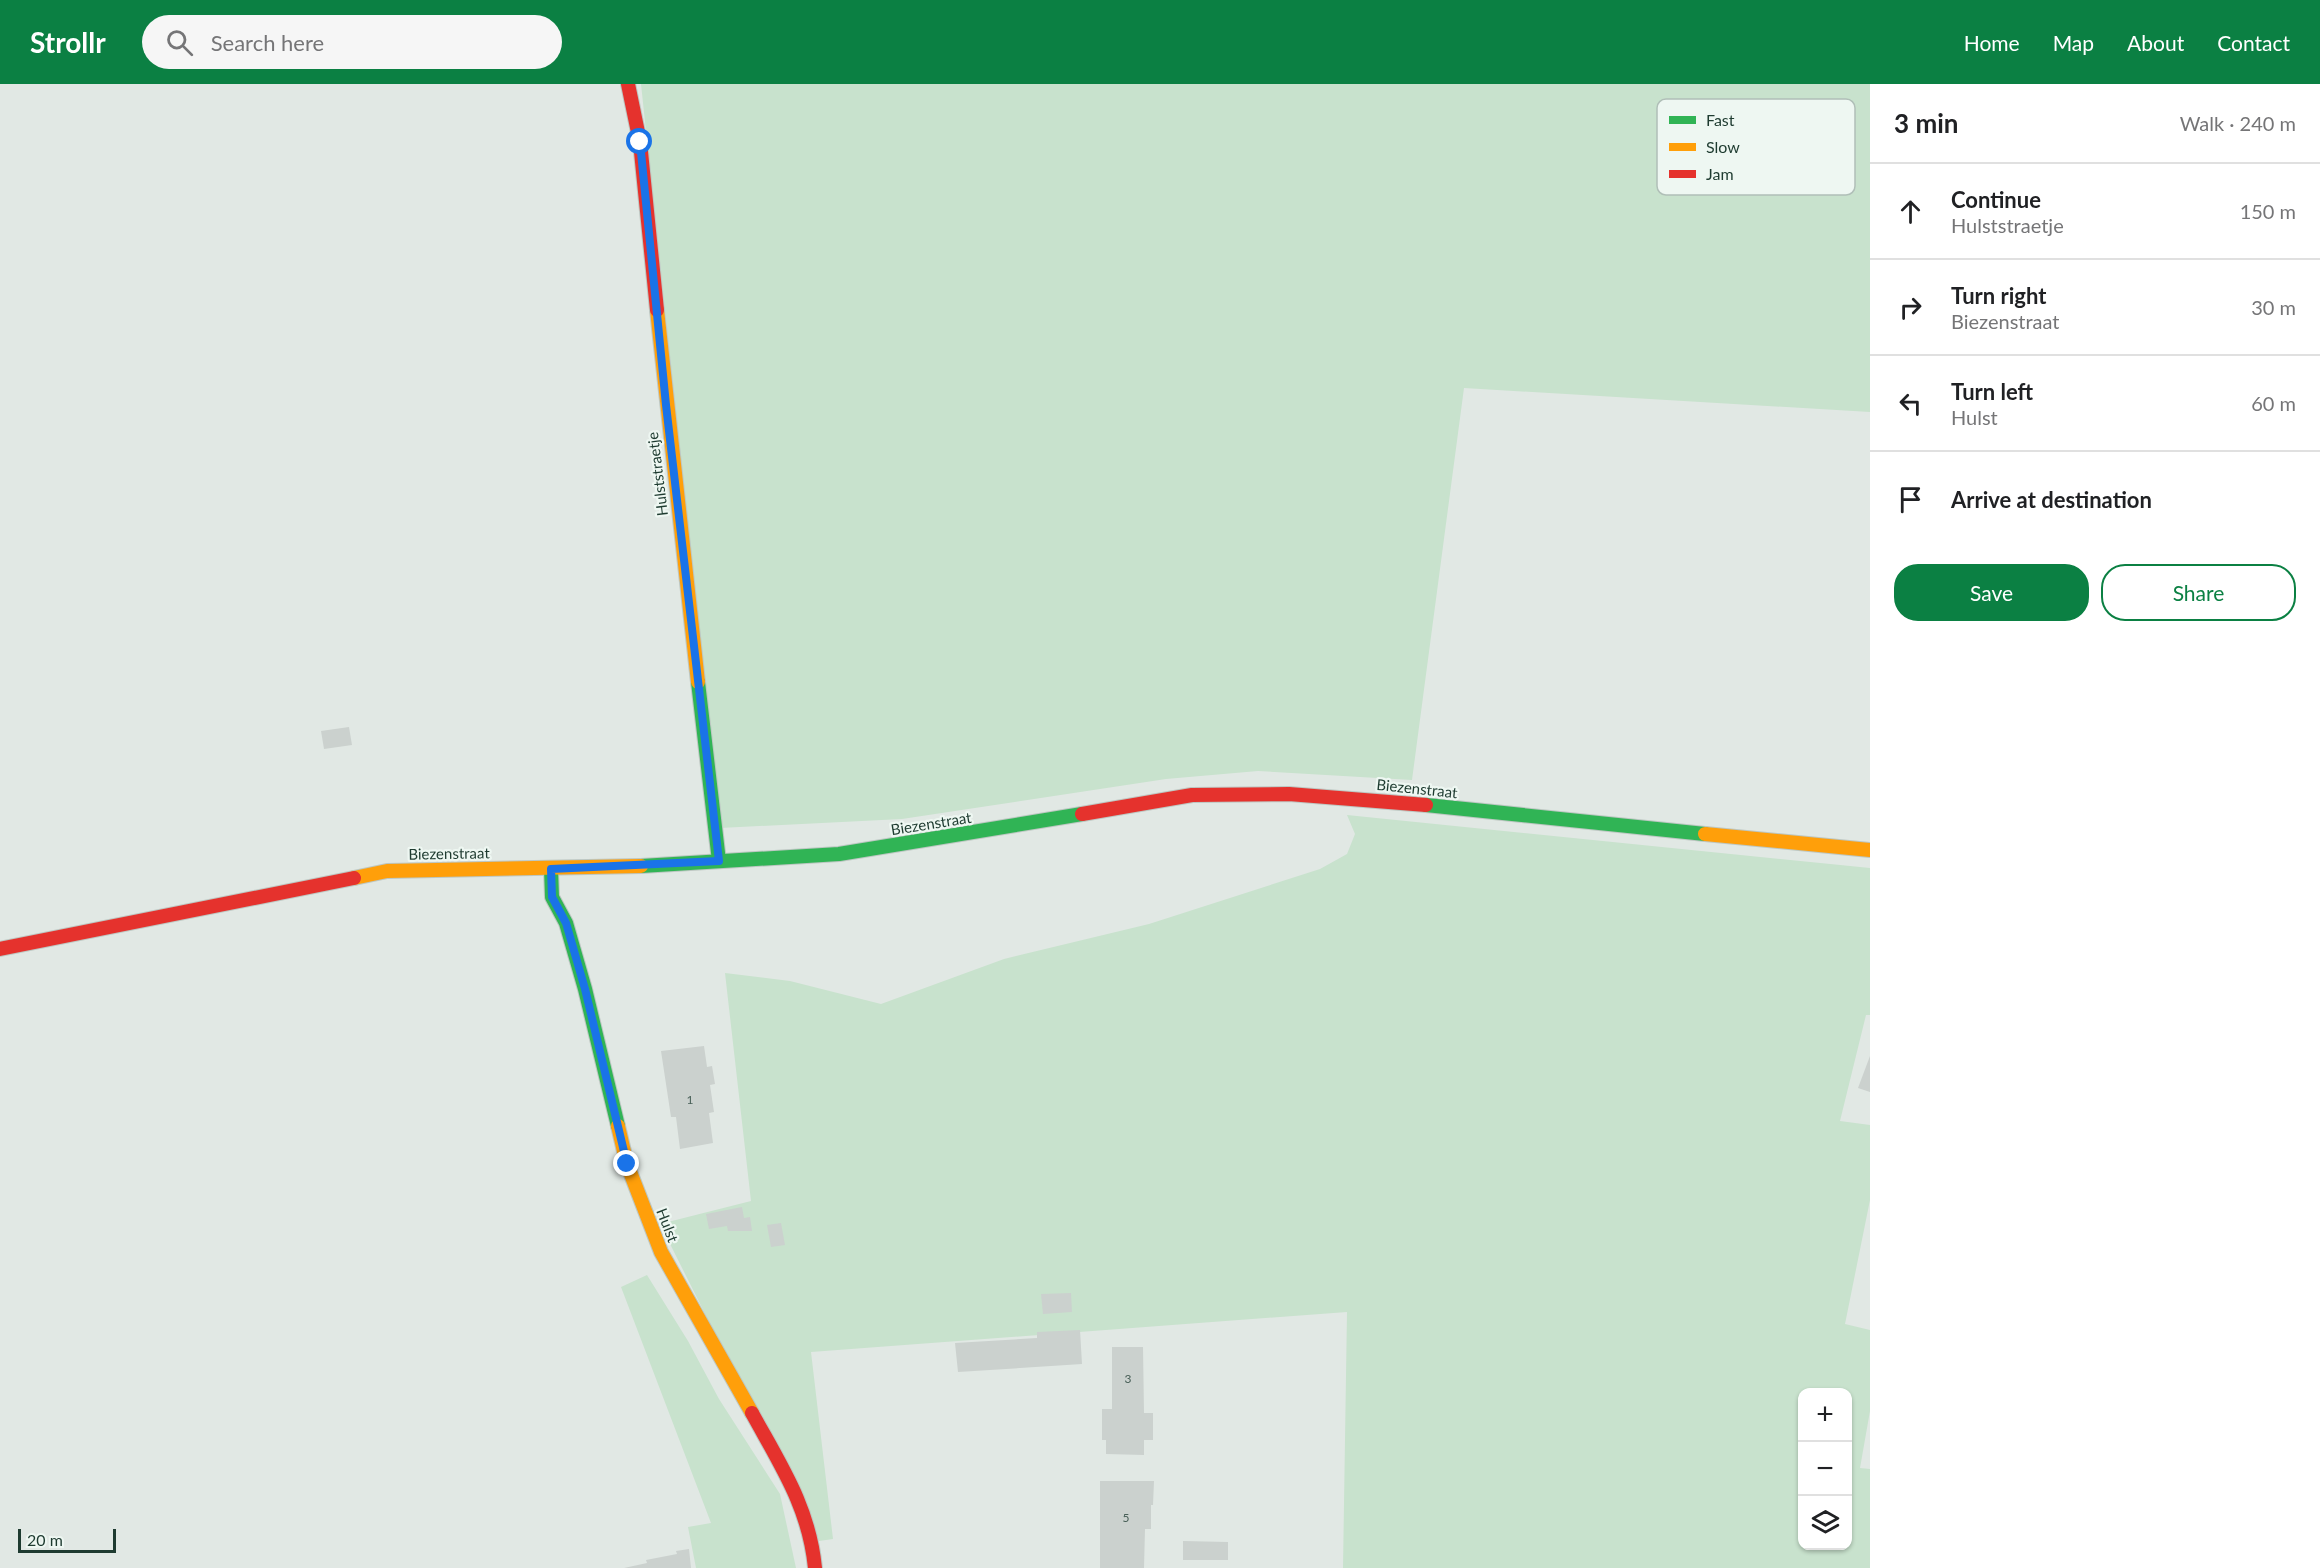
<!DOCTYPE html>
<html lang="en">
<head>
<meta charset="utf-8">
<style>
  body { margin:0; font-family:Lato,sans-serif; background:#f6f6f6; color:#202124 }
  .controls { position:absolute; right:18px; bottom:18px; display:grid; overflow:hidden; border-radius:12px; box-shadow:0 2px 4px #0004 }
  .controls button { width:54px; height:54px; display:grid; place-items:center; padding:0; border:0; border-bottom:2px solid #e0e0e0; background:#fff; color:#202124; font:30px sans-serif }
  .scale { position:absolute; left:18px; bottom:15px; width:98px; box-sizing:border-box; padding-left:6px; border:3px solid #1e3b30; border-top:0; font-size:16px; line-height:21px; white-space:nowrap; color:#1e3b30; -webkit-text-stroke:4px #eef7f2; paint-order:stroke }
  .stop { position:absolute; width:18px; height:18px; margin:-14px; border:4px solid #1a73e8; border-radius:50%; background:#fff }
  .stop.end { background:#1a73e8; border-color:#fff; box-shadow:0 2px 6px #0008 }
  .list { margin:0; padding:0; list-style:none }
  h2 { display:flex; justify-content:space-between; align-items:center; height:78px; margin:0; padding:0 24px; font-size:26px }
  h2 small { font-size:20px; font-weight:400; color:#757577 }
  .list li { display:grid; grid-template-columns:39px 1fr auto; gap:18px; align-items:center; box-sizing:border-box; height:96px; padding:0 24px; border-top:2px solid #e0e0e0 }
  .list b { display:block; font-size:22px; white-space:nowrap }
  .list p { margin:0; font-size:20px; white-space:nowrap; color:#757577 }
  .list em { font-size:20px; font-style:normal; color:#757577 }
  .actions { display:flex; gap:12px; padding:18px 24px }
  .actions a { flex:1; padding:14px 0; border:2px solid #0b8043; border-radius:24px; text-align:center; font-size:21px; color:#0b8043 }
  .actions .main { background:#0b8043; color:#fff }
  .icon { flex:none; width:33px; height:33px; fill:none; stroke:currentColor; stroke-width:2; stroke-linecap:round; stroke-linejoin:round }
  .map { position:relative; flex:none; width:1870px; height:1484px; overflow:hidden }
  header { display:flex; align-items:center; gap:36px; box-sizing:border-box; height:84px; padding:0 30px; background:#0b8043; color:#fff }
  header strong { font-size:28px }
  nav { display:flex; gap:33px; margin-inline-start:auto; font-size:21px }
  .search { width:420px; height:54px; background:#f6f6f6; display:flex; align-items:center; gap:15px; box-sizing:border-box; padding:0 21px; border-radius:33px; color:#757577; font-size:22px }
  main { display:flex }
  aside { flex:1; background:#fff }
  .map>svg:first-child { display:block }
  .green { fill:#c8e2cd; fill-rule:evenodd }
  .building { fill:#cbd1ce }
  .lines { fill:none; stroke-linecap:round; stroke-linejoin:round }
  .fast-casing { stroke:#bdc7c2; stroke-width:16 }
  .slow-casing { stroke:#bdc7c2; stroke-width:16 }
  .jam-casing { stroke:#bdc7c2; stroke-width:16 }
  .fast { stroke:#30b455; stroke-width:14 }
  .slow { stroke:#ff9f0a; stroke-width:14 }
  .jam { stroke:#e5322d; stroke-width:14 }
  .route { stroke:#1a73e8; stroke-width:8 }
  .labels { text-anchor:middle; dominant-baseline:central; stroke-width:4.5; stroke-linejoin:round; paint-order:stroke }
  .number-label { font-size:12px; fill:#496058 }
  .street-label { font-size:15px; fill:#1e3b30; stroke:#eef7f2 }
  .key { fill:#eef7f2; stroke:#b0bfb8; stroke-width:1.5 }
  .key-label { font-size:16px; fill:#1e3b30 }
</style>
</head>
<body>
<header>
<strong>Strollr</strong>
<div class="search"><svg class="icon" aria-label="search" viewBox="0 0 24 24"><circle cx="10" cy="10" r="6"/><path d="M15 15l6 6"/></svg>Search here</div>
<nav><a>Home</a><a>Map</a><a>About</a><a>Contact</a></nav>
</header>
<main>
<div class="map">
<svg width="1870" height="1484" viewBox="0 0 1870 1484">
  <rect width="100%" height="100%" fill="#e1e8e4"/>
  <!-- green -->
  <g class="green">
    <path d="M641,0H1870V328L1464,304L1412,696L1258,687L1166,695L902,735L720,744Z"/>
    <path d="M1347,731L1870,784V931H1866L1840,1037L1870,1041V1116L1845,1240L1870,1246V1327L1860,1384L1870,1385V1484H1343L1347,1228L811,1268L833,1455L819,1457L660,1140L751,1117L725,889L790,897L881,920L1004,875L1149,840L1320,785L1347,770L1355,750ZM1802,1308H1848V1462H1802Z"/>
    <path d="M647,1191L688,1257L719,1315L780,1410L796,1484H696L688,1443L711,1439L621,1203Z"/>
  </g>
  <!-- building -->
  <g class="building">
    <path d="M349,643L352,661L324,665L321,647Z"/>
    <path d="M704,962L707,983L712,982L715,1000L710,1001L714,1028L709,1029L713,1059L680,1065L676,1033H671L661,967Z"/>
    <path d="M1870,972V1008L1858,1004Z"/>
    <path d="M742,1123L744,1134L750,1133L752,1147H728L727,1142L709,1145L706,1130Z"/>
    <path d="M781,1139L785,1161L771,1163L767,1141Z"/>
    <path d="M1071,1209L1072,1228L1043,1230L1041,1210Z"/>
    <path d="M1080,1246L1082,1280L958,1288L955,1259L1037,1254V1248Z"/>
    <path d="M1112,1263H1143L1144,1329H1153V1356H1144V1371L1106,1370V1356H1102V1325H1112Z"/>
    <path d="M1100,1397H1154L1153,1421H1151V1445H1145L1144,1484H1100Z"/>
    <path d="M1183,1457L1228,1458V1476H1183Z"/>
    <path d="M689,1465L691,1484H624L647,1479L646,1476L677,1470L676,1467Z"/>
  </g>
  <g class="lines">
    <!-- fast casing -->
    <g class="fast-casing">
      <g id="fast">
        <path d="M698,598L719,777"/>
        <path d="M1426,721L1705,750"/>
        <path d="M641,782L839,770L1082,730"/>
        <path d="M551,785L552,813L566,839L585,905L618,1042"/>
      </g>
    </g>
    <!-- slow casing -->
    <g class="slow-casing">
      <g id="slow">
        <path d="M657,226L698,598"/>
        <path d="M1705,750L1870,766"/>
        <path d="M354,794L387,787L641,782"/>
        <path d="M618,1042L627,1080L661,1168L752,1329"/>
      </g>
    </g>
    <!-- jam casing -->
    <g class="jam-casing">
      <g id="jam">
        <path d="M628,0L640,58L657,226"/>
        <path d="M1082,730L1192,711L1289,710L1426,721"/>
        <path d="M0,865L354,794"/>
        <path d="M752,1329C781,1382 809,1423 815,1484"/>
      </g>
    </g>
    <!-- fast -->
    <use href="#fast" class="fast"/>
    <!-- slow -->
    <use href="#slow" class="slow"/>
    <!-- jam -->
    <use href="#jam" class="jam"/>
  </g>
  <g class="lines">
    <!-- route -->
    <path class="route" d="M627,1080L585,905L566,839L552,813L551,785L719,777L666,321L640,58"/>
  </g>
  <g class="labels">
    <!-- number labels -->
    <g class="number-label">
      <text x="690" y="1015">1</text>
      <text x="1128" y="1294">3</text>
      <text x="1126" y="1433">5</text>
    </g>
    <!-- street labels -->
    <g class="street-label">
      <text transform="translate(657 390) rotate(-97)">Hulststraetje</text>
      <text transform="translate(1417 704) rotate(6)">Biezenstraat</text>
      <text transform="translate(931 739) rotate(-9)">Biezenstraat</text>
      <text transform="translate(449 769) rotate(-1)">Biezenstraat</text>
      <text transform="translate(668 1141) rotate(69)">Hulst</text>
    </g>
  </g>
  <!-- legend -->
  <rect x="1657" y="15" width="198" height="96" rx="9" class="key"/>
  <rect x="1669" y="32" width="27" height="8" fill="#30b455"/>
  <rect x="1669" y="59" width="27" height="8" fill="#ff9f0a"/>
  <rect x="1669" y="86" width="27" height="8" fill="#e5322d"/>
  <g class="key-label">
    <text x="1706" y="42">Fast</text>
    <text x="1706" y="69">Slow</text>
    <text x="1706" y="96">Jam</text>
  </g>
</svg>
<div class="controls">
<button>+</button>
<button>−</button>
<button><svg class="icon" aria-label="layers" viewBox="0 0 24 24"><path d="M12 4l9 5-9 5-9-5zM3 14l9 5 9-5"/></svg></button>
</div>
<div class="scale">20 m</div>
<div class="stop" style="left:640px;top:58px"></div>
<div class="stop end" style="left:627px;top:1080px"></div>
</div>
<aside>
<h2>3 min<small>Walk · 240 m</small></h2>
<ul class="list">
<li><svg class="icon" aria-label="ahead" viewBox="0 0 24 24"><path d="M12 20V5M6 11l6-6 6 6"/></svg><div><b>Continue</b><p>Hulststraetje</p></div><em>150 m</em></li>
<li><svg class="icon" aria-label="right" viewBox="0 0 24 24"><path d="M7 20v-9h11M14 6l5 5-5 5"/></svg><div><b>Turn right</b><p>Biezenstraat</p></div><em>30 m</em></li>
<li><svg class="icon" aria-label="left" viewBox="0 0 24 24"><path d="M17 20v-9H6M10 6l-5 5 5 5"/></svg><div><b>Turn left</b><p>Hulst</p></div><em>60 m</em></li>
<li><svg class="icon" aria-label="arrive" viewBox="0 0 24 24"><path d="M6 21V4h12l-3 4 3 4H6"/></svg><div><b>Arrive at destination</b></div></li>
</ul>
<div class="actions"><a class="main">Save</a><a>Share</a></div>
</aside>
</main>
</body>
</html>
